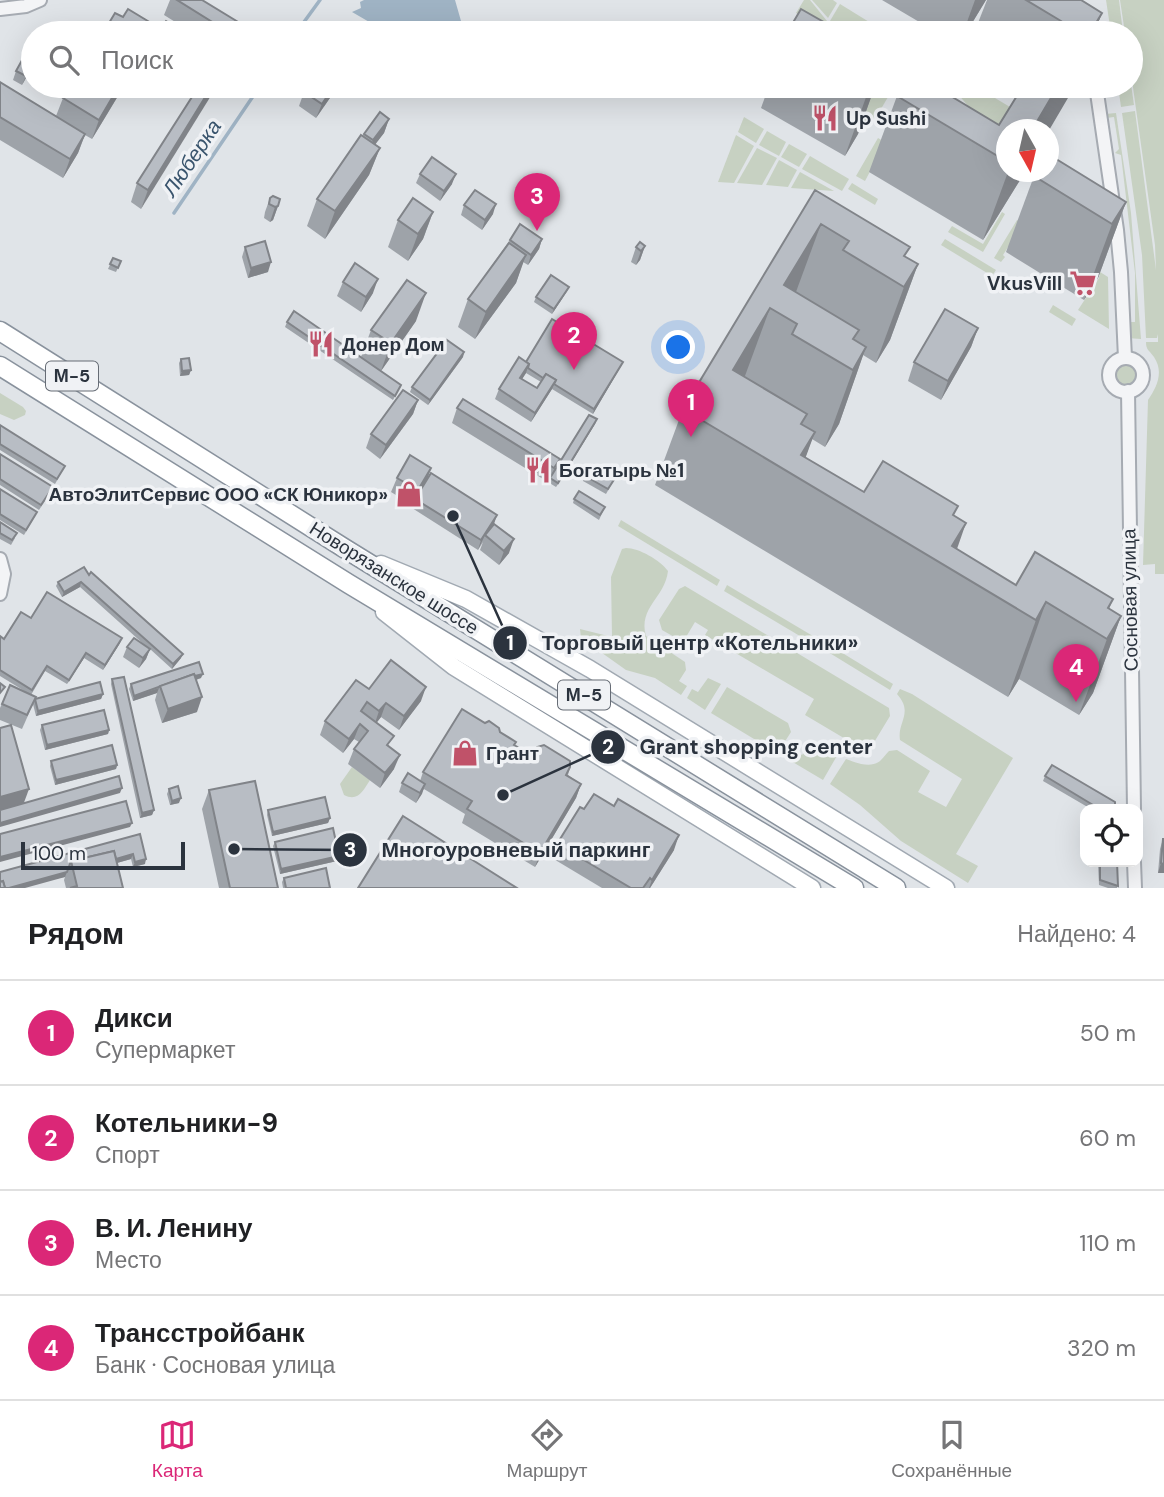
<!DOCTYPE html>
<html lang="ru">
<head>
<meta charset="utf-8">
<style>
  body { margin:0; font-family:"DM Sans",sans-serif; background:#f6f6f6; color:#202124 }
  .controls { position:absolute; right:21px; bottom:21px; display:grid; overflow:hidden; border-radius:14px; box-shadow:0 7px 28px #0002 }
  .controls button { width:63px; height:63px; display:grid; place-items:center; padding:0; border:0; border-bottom:2px solid #e0e0e0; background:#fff; color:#202124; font:35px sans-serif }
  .compass { position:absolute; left:996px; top:119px; width:63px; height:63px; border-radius:50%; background:#fff; box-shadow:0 7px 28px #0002; rotate:172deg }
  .scale { position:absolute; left:21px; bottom:18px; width:164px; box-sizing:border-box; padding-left:7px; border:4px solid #2b333e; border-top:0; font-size:19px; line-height:24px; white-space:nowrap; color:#2b333e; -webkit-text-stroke:5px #f0f2f5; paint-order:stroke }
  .you { position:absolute; left:679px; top:348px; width:24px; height:24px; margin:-18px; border:5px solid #fff; border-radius:50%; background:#1a73e8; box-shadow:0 0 0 10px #1a73e833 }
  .badge { display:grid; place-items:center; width:46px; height:46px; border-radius:50%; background:#db2777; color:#fff; font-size:23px; font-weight:700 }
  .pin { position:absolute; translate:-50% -58px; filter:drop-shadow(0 2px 4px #0008) }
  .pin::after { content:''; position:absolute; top:37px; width:24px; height:21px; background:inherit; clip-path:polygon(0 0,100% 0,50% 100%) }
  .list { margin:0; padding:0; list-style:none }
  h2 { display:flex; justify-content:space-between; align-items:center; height:91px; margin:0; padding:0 28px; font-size:30px }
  h2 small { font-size:23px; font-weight:400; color:#757577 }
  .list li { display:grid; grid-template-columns:46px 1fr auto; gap:21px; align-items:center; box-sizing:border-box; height:105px; padding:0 28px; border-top:2px solid #e0e0e0 }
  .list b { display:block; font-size:26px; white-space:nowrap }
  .list p { margin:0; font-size:23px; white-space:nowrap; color:#757577 }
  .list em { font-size:23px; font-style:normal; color:#757577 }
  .icon { flex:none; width:38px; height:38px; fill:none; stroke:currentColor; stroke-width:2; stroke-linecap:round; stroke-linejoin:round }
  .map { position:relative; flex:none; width:1164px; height:888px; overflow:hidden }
  .search { position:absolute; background:#fff; box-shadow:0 7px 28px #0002; left:21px; right:21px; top:21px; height:77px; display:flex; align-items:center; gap:18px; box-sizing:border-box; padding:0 24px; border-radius:38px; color:#757577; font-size:26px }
  .sheet { height:511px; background:#fff }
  nav { display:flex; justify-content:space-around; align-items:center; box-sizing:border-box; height:98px; border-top:2px solid #e0e0e0; background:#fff; font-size:19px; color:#757577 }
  nav a { display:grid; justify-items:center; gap:4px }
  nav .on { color:#db2777 }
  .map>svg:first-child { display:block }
  .green { fill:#c7d1c2 }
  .water { fill:#9fb3c4 }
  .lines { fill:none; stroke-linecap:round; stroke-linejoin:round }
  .stream { stroke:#9fb3c4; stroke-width:3.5 }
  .minor-casing { stroke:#a6abb2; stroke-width:16 }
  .major-casing { stroke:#a1a9b2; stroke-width:19 }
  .highway-casing { stroke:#89929d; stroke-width:21 }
  .minor { stroke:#f3f4f6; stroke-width:12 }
  .major { stroke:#fff; stroke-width:16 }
  .highway { stroke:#fff; stroke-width:18 }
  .wall { fill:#9ea3a9; fill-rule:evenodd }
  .shaded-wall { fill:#818489 }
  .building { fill:#b8bdc4; stroke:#818489; stroke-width:2 }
  .labels { text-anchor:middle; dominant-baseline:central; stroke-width:7; stroke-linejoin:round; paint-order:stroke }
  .shield { fill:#f0f2f5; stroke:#666c75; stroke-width:2 }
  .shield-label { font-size:18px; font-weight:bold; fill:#2b333e }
  .poi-label { font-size:19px; font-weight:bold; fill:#2b333e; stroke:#f0f2f5; text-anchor:start }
  .street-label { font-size:19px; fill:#2b333e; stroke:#f0f2f5 }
  .water-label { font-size:21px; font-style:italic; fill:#39546d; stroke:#f0f2f5 }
  .leader { fill:none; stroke:#2b333e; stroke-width:2.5 }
  .callout-dot { fill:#2b333e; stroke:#f0f2f5; stroke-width:2.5 }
  .mark-label { font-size:21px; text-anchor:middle; font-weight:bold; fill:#fff }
  .callout-label { font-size:21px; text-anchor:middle; font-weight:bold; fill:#2b333e; stroke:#f0f2f5; stroke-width:7; stroke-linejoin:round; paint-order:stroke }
</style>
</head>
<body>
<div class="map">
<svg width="1164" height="888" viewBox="0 0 1164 888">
  <rect width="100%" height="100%" fill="#e0e4e8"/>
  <!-- green -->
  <g class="green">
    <path d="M804,0H810L827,21L823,29L796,13Z"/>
    <path d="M812,0H833L837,3L828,18Z"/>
    <path d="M1106,0H1119L1123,33H1111Z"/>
    <path d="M1120,0H1164V574H1155V564L1143,565L1148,400C1157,387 1164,372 1154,357C1149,350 1146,350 1146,342H1158V334L1157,338H1146L1142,255L1122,113L1135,111L1156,270L1155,245L1131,73V33H1125Z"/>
    <path d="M840,4L887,33H840L830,21Z"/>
    <path d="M1131,84L1134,105L1121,107L1118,86Z"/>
    <path d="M839,86H878L888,97L871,126L824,99Z"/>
    <path d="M951,86H975L1010,107L993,135Z"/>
    <path d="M1116,113L1131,213L1141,339L1127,338V322H1135V273L1121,155L1115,153L1119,149L1114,117L1106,118L1105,114Z"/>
    <path d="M744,117L764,129L756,143L738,132Z"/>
    <path d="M767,131L786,142L779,156L759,145Z"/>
    <path d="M736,135L754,146L734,183L718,182Z"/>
    <path d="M878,138L888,144L883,147L865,181L856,176Z"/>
    <path d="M789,144L807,154L799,167L781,157Z"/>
    <path d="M757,148L777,158L762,185L737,183Z"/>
    <path d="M810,156L849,179L842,191L802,169Z"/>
    <path d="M779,160L797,170L788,187L766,185Z"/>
    <path d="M800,172L834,191L791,188Z"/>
    <path d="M852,183L878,199L875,205L848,189Z"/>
    <path d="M1002,212L1005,214L983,252L948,232L952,226L983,244Z"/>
    <path d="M1017,220L1035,232L1020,228L1003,255L1005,257L1001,262L994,258Z"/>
    <path d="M945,239L996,270L992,276L941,245Z"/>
    <path d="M1100,272L1108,277L1109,329L1078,310L1099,278Z"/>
    <path d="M1053,305L1076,319L1072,326L1049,312Z"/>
    <circle cx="1126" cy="375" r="11"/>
    <path d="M0,393L23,407L26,411L25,415L14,420L0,414Z"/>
    <path d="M621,520L720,580L717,586L618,526Z"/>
    <path d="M626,548C639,548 660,560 668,571C665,598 638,607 646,636L685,662L686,670L679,681L687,686L681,695L655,678L626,670L581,638L580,629L612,637L611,577L622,549Z"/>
    <path d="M727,585L823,642L820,648L724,591Z"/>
    <path d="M685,586L889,708L890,716L870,749L864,750L805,715L814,699L705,635L708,630L695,622L683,642L662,630L659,620L679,589Z"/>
    <path d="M831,646L893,684L890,690L828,652Z"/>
    <path d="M708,678L721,684L705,710L687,698L692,689L698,692Z"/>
    <path d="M727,687L788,723L791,732L784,743L788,746L782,756L711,713Z"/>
    <path d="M900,689L912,694L1013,758L956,854L978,866L968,883L901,841L860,805L830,784L846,759C856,763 872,769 881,760C884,757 886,754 889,751L897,750L930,771L918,792L946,807L962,779L900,740C897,722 914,713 897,694Z"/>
    <path d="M813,741L838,754L823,780L791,761L797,752L802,755Z"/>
    <path d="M352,767L370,780C363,791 358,802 344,795L340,784Z"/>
  </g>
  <!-- water -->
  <path class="water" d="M364,0H455L461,21L452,29V33H370L371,23L352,12L361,8L360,2Z"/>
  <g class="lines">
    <!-- stream -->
    <g class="stream">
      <path d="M296,33L320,0"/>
      <path d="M174,213L260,86"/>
    </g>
    <!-- minor casing -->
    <g class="minor-casing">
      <g id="minor">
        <path d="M0,9L26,6L40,0"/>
        <path d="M1096,86L1117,230L1121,272L1125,358"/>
        <circle cx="1126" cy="375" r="17"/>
        <path d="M1128,391L1134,809"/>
        <path d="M0,559L4,574L0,594"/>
        <path d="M1134,862L1135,888"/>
      </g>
    </g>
    <!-- major casing -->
    <g class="major-casing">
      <g id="major">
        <path d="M381,564L466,599L590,669L946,888"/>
        <path d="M384,612L454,667L812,888"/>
      </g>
    </g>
    <!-- highway casing -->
    <g class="highway-casing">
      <g id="highway">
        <path d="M0,331L344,548L896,888"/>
        <path d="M0,366L349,584L854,888"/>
      </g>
    </g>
    <!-- minor -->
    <use href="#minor" class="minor"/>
    <!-- major -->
    <use href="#major" class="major"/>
    <!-- highway -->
    <use href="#highway" class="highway"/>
  </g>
  <!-- wall -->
  <g class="wall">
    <path d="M170,0H202L246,33H193L164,15Z"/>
    <path d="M882,0H986L966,33H938Z"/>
    <path d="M987,0H1081L1102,13L1094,33H974Z"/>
    <path d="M32,67L22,85L13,80L16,71Z"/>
    <path d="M0,82L56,116L63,98L71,86H124L92,139L85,135L78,153L63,178L0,140Z"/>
    <path d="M199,86L141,209L131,202L137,183Z"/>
    <path d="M769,86H875L858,134L845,156L761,108Z"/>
    <path d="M1014,86H1075L1074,89L1006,130V172H1025L983,240L869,172L897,96L999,125L1020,90Z"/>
    <path d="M304,92L332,95L316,118L299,106Z"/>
    <path d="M389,119L384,133L375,144L380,148L369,175L325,239L307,226L317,199L364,134Z"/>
    <path d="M420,174L452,184L440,201L416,183Z"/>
    <path d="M1034,176L1126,202L1098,278L1084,300L1006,252Z"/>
    <path d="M815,190L906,257L918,264L890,340L876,363L863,355L839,424L825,447L812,439L805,458L864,492L955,516L957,549L1016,585L1113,599L1109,609L1121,616L1093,693L1079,715L1019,679L1008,697L655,485L683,409Z"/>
    <path d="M270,198L278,206L273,220L270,222L264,218L265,212Z"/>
    <path d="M464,205L493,214L482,230L461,215Z"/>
    <path d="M433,212L423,239L408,261L388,247L398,220Z"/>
    <path d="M542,239L539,249L528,265L523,262L516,283L475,339L458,327L468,299L510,240Z"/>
    <path d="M645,246L640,260L636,265L631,262L636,247Z"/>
    <path d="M245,247L268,272L248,278L242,257Z"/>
    <path d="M113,258L121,261L116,272L108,269Z"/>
    <path d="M343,282L373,293L361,312L337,296Z"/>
    <path d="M567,291L552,314L534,302L536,297Z"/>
    <path d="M416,321L381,371L401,385L393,400L285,327L287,322L361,357L371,330Z"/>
    <path d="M978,328L971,347L941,400L908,381L914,362Z"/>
    <path d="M464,352L463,357L428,405L410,392L412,387Z"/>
    <path d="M181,359L191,370L189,375L180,376L179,363Z"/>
    <path d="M526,362L621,366L593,414L552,389L531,422L495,399L499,389ZM526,373L541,382L537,388L522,379Z"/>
    <path d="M418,400L413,414L380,459L366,448L371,434Z"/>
    <path d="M457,408L556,468L597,419L595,424L556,487L452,423Z"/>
    <path d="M0,425L65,466L55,484L0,450Z"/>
    <path d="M0,454L53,487L51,492L39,510L0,485Z"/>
    <path d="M431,468L427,480L493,525L509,553L499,565L480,550L483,542L478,550L412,508L414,502L412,505L391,492L397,478Z"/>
    <path d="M585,476L615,478L606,494L583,481Z"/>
    <path d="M0,489L35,516L24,535L0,520Z"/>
    <path d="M574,499L605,507L599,520L573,503Z"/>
    <path d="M0,522L15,538L11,545L0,539Z"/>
    <path d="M89,575L181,658L172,669L150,649L146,659L139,668L123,657L127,647L148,648L80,587L62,597L56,586L58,582Z"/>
    <path d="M31,618L120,643L103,670L84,658L67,684L45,671L31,695L0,676V636L4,639Z"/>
    <path d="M201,678L196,680L197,712L162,723L155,700L157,693L133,701L129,689L131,684Z"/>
    <path d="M112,679L154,810L152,815L140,818L111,684Z"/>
    <path d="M10,685L30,711L22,729L0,720V708Z"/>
    <path d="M369,689L421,701L399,730L381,717L377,722L390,748L394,769L380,788L348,764L354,749L359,742L354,739L343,753L320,735L325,721Z"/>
    <path d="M103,694L101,699L36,716L33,704L35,699Z"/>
    <path d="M485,723L500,732L515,745L532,755L570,767L568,775L581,784L576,798L535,867L462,823L465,814L424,789L416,803L399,792L402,783L420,781L423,772Z"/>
    <path d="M42,725L109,730L108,734L45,750L40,730Z"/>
    <path d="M51,761L117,765L116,769L55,785L50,766Z"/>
    <path d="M1045,776L1115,809H1091L1043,781Z"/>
    <path d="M169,789L179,803L170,805L167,794Z"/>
    <path d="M209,790L278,888H219L202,809Z"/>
    <path d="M584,809L674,850L650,888H602L552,858L557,844Z"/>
    <path d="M268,810L330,818L328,823L272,836L267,815Z"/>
    <path d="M140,834L145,864L133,867L131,859L117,863L123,888H66L64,880L65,877L0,888Z"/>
    <path d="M1163,839H1164V873H1158L1160,849Z"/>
    <path d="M275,842L339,856L337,861L280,874L273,846Z"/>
    <path d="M1098,862H1117V888H1108L1099,885Z"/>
    <path d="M284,878L330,888H283L282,882Z"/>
  </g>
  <!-- shaded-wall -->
  <g class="shaded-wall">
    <path d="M975,0H986L966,33H963Z"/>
    <path d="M1102,13L1094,33H1090Z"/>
    <path d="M33,61L32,67L22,85L26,76Z"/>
    <path d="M119,86H124L92,139L99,120Z"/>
    <path d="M212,86H217L141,209L148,190Z"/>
    <path d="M334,86H336L332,95L316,118L322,104Z"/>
    <path d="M870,86H875L858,134L845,156Z"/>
    <path d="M1058,86H1075L1048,132V130H1032Z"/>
    <path d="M389,119L384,133L368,154L373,140Z"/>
    <path d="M85,134L78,153L63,178L70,159Z"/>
    <path d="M380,148L369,175L325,239L335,211Z"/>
    <path d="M1008,172H1025L983,240Z"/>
    <path d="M456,174L452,184L440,201L444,191Z"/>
    <path d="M1126,202L1098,278L1084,300L1112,224Z"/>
    <path d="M496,204L493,214L482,230L485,220Z"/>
    <path d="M278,206L273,220L270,222L275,207Z"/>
    <path d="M433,212L423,239L408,261L418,234Z"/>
    <path d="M821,224L793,300L784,285Z"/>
    <path d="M542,239L539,249L528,265L531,255Z"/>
    <path d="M645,246L640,260L636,265L641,251Z"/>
    <path d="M526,255L516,283L475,339L486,312Z"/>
    <path d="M271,262L268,272L248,278L251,268Z"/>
    <path d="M918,264L890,340L876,363L904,287Z"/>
    <path d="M378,279L373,293L361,312L366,297Z"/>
    <path d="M569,287L567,291L552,314L554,309Z"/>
    <path d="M426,293L416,321L381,371L391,343Z"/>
    <path d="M770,308L742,384L733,370Z"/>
    <path d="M978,328L971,347L941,400L948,381Z"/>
    <path d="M866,347L839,424L825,447L853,370Z"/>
    <path d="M464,352L463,357L428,405L430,400Z"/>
    <path d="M623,362L621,366L593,414L594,409Z"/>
    <path d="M529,364L526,373L517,387L520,378Z"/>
    <path d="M191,370L189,375L180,376L182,371Z"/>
    <path d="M556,380L552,389L531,422L535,413Z"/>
    <path d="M418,400L413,414L380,459L386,445Z"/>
    <path d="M597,419L595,424L556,487L558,483Z"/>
    <path d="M815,432L798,478L801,455Z"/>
    <path d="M431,468L426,482L412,505L418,490Z"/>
    <path d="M497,515L494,524L485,535L478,550L481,540Z"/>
    <path d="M966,523L950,569L952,546Z"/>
    <path d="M514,539L509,553L499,565L504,551Z"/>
    <path d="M81,582L80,587L62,597L64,592Z"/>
    <path d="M1046,602L1019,679L1008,697L1036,620Z"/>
    <path d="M1121,616L1093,693L1079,715L1107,639Z"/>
    <path d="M122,638L120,643L103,670L105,665Z"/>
    <path d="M150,649L146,659L139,668L143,658Z"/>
    <path d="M86,653L84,658L67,684L69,680Z"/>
    <path d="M183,654L181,658L172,669L173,664Z"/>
    <path d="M203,674L201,678L161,691L160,687Z"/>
    <path d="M426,687L421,701L399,730L404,716Z"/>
    <path d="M159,688L157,693L133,701L134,696Z"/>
    <path d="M103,694L101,699L36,716L38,711Z"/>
    <path d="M202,697L197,712L162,723L168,709Z"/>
    <path d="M386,703L381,717L374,726L379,711Z"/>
    <path d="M360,724L354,739L343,753L349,739Z"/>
    <path d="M109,730L108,734L45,750L47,745Z"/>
    <path d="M400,755L394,769L380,788L385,773Z"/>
    <path d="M117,765L116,769L55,785L56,780Z"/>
    <path d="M425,784L422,794L416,803L420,793Z"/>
    <path d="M581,784L576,798L535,867L540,853Z"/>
    <path d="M122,788L120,793L0,827V823Z"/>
    <path d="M29,789L22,808L0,814V797Z"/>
    <path d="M181,798L179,803L170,805L172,801Z"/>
    <path d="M154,810L152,815L140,818L142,813Z"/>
    <path d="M330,818L328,823L272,836L273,832Z"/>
    <path d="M132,823L130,827L0,862V857Z"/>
    <path d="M679,835L674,850L650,888H649L652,880Z"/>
    <path d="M133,854L131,859L74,875L73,871Z"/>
    <path d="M339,856L337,861L280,874L281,869Z"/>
    <path d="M146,859L145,864L133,867L135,862Z"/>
    <path d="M1161,863L1164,864V873H1158Z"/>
    <path d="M67,872L65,877L25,888H9Z"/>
  </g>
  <!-- building -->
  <g class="building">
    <path d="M177,0H202L248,28L245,33H230Z"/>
    <path d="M1026,0H1081L1102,13L1090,33H1054L1061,21Z"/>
    <path d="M128,9L156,26L151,33H103L115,13L123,17Z"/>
    <path d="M801,9L843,33H792L788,31Z"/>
    <path d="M166,21L186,33H165L160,30Z"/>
    <path d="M26,53L33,56V61L26,76L16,71Z"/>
    <path d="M0,82L85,134L70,159L0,117Z"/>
    <path d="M71,86H119L99,120L63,98Z"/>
    <path d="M199,86H212L148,190L137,183Z"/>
    <path d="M308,86H334L322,104L304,92Z"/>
    <path d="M903,86H934L999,125L1023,86H1058L1032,130H1006V161L897,96Z"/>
    <path d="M380,112L389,119L373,140L364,134Z"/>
    <path d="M361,135L380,148L335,211L317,199Z"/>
    <path d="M1048,154L1126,202L1112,224L1034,176L1037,172H1048Z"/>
    <path d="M432,157L456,174L444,191L420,174Z"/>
    <path d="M475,190L496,204L485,220L464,205Z"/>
    <path d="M815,190L910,247L904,256L918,264L904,287L843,250L849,241L821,224L784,285L859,330L853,339L866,347L853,370L792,334L797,324L770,308L733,370L807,414L801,424L815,432L801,455L864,492L883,461L958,506L953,515L966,523L952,546L1016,585L1035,552L1113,599L1108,608L1121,616L1107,639L1046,602L1036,620L683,409Z"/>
    <path d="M273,196L280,199L278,206L275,207L269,204L270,198Z"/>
    <path d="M413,198L433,212L418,234L398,220Z"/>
    <path d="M520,224L542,239L531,255L510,240Z"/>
    <path d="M265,241L271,262L251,268L245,247Z"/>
    <path d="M640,242L645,246L641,251L636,247Z"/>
    <path d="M509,243L526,255L486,312L468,299Z"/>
    <path d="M113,258L121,261L118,268L110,264Z"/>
    <path d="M355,263L378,279L366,297L343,282Z"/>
    <path d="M551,275L569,287L554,309L536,297Z"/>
    <path d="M407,280L426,293L391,343L371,330Z"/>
    <path d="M945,309L978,328L948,381L914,362Z"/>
    <path d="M294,311L401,385L395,396L287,322Z"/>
    <path d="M552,319L623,362L594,409L554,384L556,380L546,374L543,378L528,368L529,364L526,362Z"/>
    <path d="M447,340L464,352L430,400L412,387Z"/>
    <path d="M519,357L529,364L520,378L537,388L546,374L556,380L535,413L499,389Z"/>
    <path d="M189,358L191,370L182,371L181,359Z"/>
    <path d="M403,390L418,400L386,445L371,434Z"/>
    <path d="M463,399L560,459L554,468L457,408Z"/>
    <path d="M589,415L597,419L558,483L550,478Z"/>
    <path d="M0,425L65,466L57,479L0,444Z"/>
    <path d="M0,454L53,487L41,505L0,479Z"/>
    <path d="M410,455L431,468L418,490L397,478Z"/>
    <path d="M592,465L615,478L608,489L585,476Z"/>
    <path d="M431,473L497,515L481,540L415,499Z"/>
    <path d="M0,489L37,512L26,530L0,514Z"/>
    <path d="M579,491L605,507L600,515L574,499Z"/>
    <path d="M0,522L17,533L12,540L0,533Z"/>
    <path d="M494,524L514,539L504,551L485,535Z"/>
    <path d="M84,567L89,575L91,572L183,654L173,664L81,582L64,592L58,582Z"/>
    <path d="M47,592L122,638L105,665L86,653L69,680L47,666L32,690L0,670V636L4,639L21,612L31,618Z"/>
    <path d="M134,638L150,649L143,658L127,647Z"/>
    <path d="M391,660L426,687L404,716L386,703L379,711L367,702L361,711L394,736L387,745L400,755L385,773L354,749L368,731L360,724L349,739L325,721L356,680L369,689Z"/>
    <path d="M199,662L203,674L195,676L194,674L134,696L131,684Z"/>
    <path d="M194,674L202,697L168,709L160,686Z"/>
    <path d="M124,677L154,810L142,813L112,679Z"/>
    <path d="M100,682L103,694L38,711L35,699Z"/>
    <path d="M0,683L5,687L0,693Z"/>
    <path d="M10,685L36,697L27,715L2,704Z"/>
    <path d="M462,709L485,723L489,721L499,728L500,732L516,742L514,745L532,755L537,747L544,745L570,761V767L566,775L581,784L540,853L467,809L472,801L423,772Z"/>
    <path d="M104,710L109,730L47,745L42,725Z"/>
    <path d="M11,725L29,789L0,797V728Z"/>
    <path d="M112,745L117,765L56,780L51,761Z"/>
    <path d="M1052,765L1115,802V809H1098V808L1045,776Z"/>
    <path d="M408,773L425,784L420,793L402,783Z"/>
    <path d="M119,776L122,788L0,823V810Z"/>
    <path d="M255,781L278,888H230L209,790Z"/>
    <path d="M178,786L181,798L172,801L169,789Z"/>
    <path d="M594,794L614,806L618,799L679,835L652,880L650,878L643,888H631L557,844L580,807L584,809Z"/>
    <path d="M325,797L330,818L273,832L268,810Z"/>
    <path d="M126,801L132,823L0,857V834Z"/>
    <path d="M403,816L517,888H358Z"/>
    <path d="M333,828L339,856L281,869L275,842Z"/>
    <path d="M140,834L146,859L135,862L133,854L116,859L114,851L71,861L67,872L9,888H5L3,881L0,882V872Z"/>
    <path d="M1163,839H1164V864L1161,863Z"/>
    <path d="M114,851L123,888H70L77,886L71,861Z"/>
    <path d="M1100,862H1117L1118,886L1100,880Z"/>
    <path d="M326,868L330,888H286L284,878Z"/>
    <path d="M3,881L5,888H0V882Z"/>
  </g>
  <!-- icons -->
  <defs>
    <g id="restaurant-bare" transform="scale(2.1)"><path d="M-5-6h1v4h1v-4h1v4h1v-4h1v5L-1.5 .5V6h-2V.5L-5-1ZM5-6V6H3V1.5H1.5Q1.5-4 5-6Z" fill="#c05269" stroke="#f0f2f5" stroke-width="2.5" paint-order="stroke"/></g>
    <g id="supermarket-bare" transform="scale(2.1)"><path d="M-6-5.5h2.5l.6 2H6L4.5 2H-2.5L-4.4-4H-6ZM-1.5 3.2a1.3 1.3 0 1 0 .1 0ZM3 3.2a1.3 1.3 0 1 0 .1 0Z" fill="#c05269" stroke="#f0f2f5" stroke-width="2.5" paint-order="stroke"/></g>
    <g id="shop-bare" transform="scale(2.1)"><path d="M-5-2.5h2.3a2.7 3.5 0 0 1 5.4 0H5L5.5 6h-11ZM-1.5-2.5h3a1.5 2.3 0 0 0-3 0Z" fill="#c05269" stroke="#f0f2f5" stroke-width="2.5" paint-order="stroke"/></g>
  </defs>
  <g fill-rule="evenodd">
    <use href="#restaurant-bare" x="825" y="118"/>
    <use href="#supermarket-bare" x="1083" y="283"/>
    <use href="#restaurant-bare" x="321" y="344"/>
    <use href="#restaurant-bare" x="538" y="470"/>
    <use href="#shop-bare" x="409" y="494"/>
    <use href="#shop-bare" x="465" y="753"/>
  </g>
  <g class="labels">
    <!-- shield labels -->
    <g class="shield">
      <rect x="46" y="361.5" width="52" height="29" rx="5"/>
      <rect x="558" y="680.5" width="52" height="29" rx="5"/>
    </g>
    <g class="shield-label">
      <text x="72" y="376">М-5</text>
      <text x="584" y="695">М-5</text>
    </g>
    <!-- poi labels -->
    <g class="poi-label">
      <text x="846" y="118">Up Sushi</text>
      <text x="1062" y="283" text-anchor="end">VkusVill</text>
      <text x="342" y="344">Донер Дом</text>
      <text x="559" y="470">Богатырь №1</text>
      <text x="388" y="494" text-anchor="end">АвтоЭлитСервис ООО «СК Юникор»</text>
      <text x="486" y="753">Грант</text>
    </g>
    <!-- street labels -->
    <g class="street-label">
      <text transform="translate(394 578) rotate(32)">Новорязанское шоссе</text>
      <text transform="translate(1130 600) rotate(-91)">Сосновая улица</text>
    </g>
    <!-- water labels -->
    <g class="water-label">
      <text transform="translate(192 158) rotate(-56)">Люберка</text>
    </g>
  </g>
  <!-- callouts -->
  <path class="leader" d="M453 516L510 643M503 795L608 747M234 849L350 850"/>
  <g class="callout-dot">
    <circle cx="453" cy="516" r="7"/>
    <circle cx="503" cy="795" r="7"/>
    <circle cx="234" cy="849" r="7"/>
    <circle cx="510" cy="643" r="18"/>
    <circle cx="608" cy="747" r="18"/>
    <circle cx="350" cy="850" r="18"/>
  </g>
  <g class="mark-label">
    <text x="510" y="650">1</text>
    <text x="608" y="754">2</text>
    <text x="350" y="857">3</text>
  </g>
  <g class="callout-label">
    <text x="700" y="650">Торговый центр «Котельники»</text>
    <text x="756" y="754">Grant shopping center</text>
    <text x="516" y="857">Многоуровневый паркинг</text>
  </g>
</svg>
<div class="controls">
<button><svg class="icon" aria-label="locate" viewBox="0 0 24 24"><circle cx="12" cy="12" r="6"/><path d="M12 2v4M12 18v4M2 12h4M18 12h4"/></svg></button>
</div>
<svg class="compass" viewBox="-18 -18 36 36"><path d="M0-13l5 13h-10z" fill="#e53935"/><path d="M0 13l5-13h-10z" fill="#757577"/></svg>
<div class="scale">100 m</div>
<div class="you"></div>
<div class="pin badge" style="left:691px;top:437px">1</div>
<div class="pin badge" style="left:574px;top:370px">2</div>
<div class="pin badge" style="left:537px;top:231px">3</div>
<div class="pin badge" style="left:1076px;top:702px">4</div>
<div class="search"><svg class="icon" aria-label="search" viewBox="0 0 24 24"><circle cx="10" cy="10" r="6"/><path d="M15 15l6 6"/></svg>Поиск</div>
</div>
<section class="sheet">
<h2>Рядом<small>Найдено: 4</small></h2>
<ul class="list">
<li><span class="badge">1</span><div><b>Дикси</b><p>Супермаркет</p></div><em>50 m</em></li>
<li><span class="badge">2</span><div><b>Котельники-9</b><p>Спорт</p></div><em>60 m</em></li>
<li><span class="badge">3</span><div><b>В. И. Ленину</b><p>Место</p></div><em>110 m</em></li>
<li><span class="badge">4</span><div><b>Трансстройбанк</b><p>Банк · Сосновая улица</p></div><em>320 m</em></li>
</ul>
</section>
<nav>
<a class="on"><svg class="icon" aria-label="map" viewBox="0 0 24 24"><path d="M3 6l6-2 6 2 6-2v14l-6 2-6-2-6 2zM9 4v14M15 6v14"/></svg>Карта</a>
<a><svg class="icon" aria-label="directions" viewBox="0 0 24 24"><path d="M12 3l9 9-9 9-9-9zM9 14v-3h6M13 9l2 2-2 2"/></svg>Маршрут</a>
<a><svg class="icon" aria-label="saved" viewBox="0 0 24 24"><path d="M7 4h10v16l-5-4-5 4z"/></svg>Сохранённые</a>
</nav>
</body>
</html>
